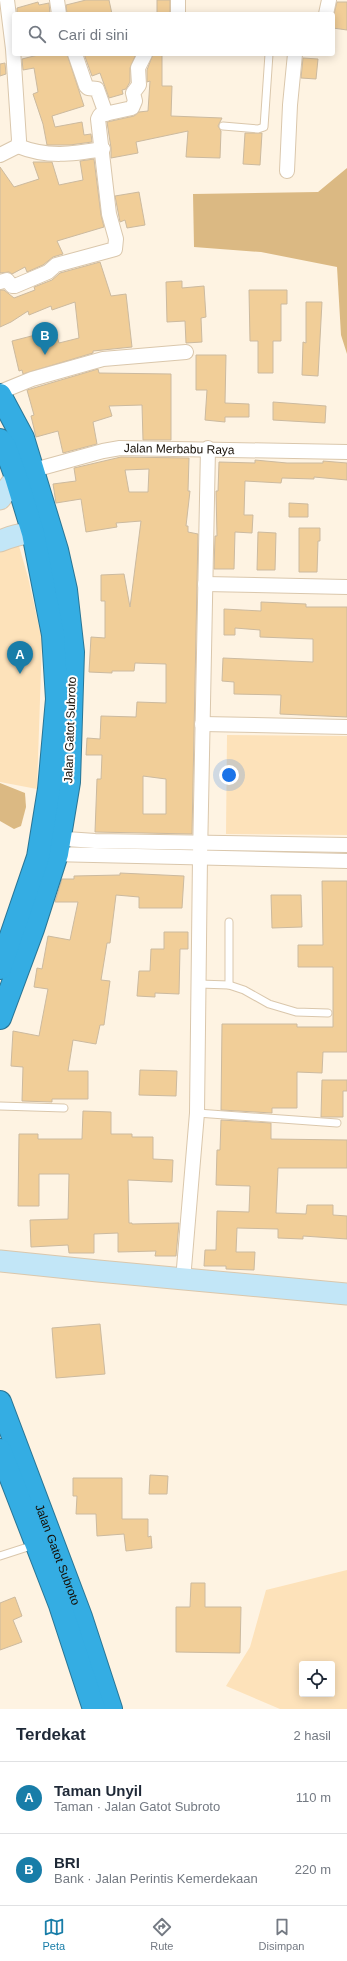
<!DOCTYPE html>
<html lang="id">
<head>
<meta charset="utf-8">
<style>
  body { margin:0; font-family:Helvetica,sans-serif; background:#f2f2f3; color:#1f2937 }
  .controls { position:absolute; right:12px; bottom:12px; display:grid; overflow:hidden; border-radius:4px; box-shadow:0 2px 10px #0003 }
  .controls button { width:36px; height:36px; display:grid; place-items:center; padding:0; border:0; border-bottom:1px solid #e0e1e3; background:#fff; color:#1f2937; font:20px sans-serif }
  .you { position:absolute; left:229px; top:775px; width:14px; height:14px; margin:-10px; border:3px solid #fff; border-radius:50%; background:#1a73e8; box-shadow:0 0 0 6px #1a73e833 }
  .badge { display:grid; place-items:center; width:26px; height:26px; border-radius:50%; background:#187da8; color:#fff; font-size:13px; font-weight:700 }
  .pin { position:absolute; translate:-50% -33px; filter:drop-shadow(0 1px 2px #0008) }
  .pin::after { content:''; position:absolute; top:21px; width:14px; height:12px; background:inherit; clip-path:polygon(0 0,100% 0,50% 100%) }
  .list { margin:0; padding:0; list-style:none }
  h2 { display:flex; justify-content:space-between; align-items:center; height:52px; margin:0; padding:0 16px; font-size:17px }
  h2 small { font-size:13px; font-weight:400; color:#747a83 }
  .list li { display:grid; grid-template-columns:26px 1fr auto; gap:12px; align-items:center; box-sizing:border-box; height:72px; padding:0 16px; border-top:1px solid #e0e1e3 }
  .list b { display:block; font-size:15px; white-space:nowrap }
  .list p { margin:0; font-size:13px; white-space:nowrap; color:#747a83 }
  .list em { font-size:13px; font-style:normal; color:#747a83 }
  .icon { flex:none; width:22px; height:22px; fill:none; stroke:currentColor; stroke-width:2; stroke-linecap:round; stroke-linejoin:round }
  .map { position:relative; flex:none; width:347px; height:1709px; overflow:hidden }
  .search { position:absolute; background:#fff; box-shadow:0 2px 10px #0003; left:12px; right:12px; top:12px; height:44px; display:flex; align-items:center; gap:10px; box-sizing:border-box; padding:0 14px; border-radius:4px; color:#747a83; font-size:15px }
  .sheet { height:196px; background:#fff }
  nav { display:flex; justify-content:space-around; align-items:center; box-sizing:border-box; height:56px; border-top:1px solid #e0e1e3; background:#fff; font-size:11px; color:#747a83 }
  nav a { display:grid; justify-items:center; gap:2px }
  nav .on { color:#187da8 }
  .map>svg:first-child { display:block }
  .green { fill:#fde2ba; fill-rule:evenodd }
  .forest { fill:#dbb983 }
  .building { fill:#f1ce98; stroke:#ccba9f; fill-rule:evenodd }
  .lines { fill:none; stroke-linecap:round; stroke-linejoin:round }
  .lane-casing { stroke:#dac7ac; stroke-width:9 }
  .street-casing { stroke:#dac7ac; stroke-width:16 }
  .secondary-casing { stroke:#dac7ac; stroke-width:23 }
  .highway-casing { stroke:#297595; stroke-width:24 }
  .lane { stroke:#fff; stroke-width:7 }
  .street { stroke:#fff; stroke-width:14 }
  .secondary { stroke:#c2e6f7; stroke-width:21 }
  .highway { stroke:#34ade3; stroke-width:22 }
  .labels { text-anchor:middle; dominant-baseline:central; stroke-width:4; stroke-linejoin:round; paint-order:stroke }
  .street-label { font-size:12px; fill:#150e05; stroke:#fff }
</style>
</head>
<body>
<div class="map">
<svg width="347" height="1709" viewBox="0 0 347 1709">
  <rect width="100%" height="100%" fill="#fef3e2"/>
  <!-- green -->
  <g class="green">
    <path d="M19,546L28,577L42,640L37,789L0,782V550Z"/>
    <path d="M227,735L347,736V835L226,834Z"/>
    <path d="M347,1570V1709H280L226,1686L250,1647L266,1590ZM302,1664H332V1694H302Z"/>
  </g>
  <!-- forest -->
  <g class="forest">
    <path d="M347,168V354L341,335L337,267L261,252L194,247L193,194L318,192Z"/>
    <path d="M0,783L25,793L26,807L21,826L14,829L0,821Z"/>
  </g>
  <!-- building -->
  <g class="building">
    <path d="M86,0H109L112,14H67L66,5Z"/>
    <rect x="157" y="0" width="13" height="14"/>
    <path d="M38,2L39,5L49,3L50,14H17V8Z"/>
    <path d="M337,2H347V30L333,28V18Z"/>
    <path d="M42,54H67L84,106L52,116L55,127L82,122L84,135L91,134L92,142L70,145H47L43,124L33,94L38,92L34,68L23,70L22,59Z"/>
    <path d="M84,54H136L130,68V82L126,89L122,90L123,94L109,98L100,73L92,76Z"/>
    <path d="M153,54H162V86H172L171,116L222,118L218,126L221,131L220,158L186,157L188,131L136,142L138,153L111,158V148L107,122L134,116L139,112L148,111L150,81L147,82V70Z"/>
    <path d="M303,58L318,59L316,79L301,78Z"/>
    <path d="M5,63L6,74L0,76V64Z"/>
    <path d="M245,133H262L260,165L243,164Z"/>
    <path d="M94,159L101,215L104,227L57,241L63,254L53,257L43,265L27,272L25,267L12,274L9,272L0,273V167L14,187L39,179L33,162H52L59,185L83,180L80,161Z"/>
    <path d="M139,192L145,225L127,228L125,220L120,222L115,196Z"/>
    <path d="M100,262L111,296L126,294L132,347L93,351V353L23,374L22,370L19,371L12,341L55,330L59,343L79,338L75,302L52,310L51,306L29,315L28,311L11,322L0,327V290H4L14,298L35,290L34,287L52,280L60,273Z"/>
    <path d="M182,281V288L204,286L206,317L201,318L202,342L186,343L185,321L167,322L166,282Z"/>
    <path d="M249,290H287V304H281V341H273V373H258V341H250Z"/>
    <path d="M306,302H322L318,376L302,375L303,342L306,343Z"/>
    <path d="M196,355H226L225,403L249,404V417H225V422L205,420L207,390H196Z"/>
    <path d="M98,369L99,373L171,374V440H143L142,405L109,406L112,416L93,422L97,444L63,453L58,431L36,437L31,416L34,415L27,390Z"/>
    <path d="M273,402L326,406L325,423L273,420Z"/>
    <path d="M121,457L189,458L188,491H190L186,526H188V532L198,534L192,834L95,832L97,779H101L102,755H86L87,738L100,739L101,716L136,717L137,702L166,703V664L135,663L134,671H112V673L89,672L91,637L105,638V601H101V575L124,574L130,607L141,521L116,523L117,527L86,532L81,499L56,503L53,484L76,481L74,468ZM149,469L148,492H129L125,470ZM143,776L166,779V814H143Z"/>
    <path d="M255,460L287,463H323V461L347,463V480L314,477V479L282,478L281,483L245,481L244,515H253L252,533L235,532L234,569H214L215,536H217L216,491H218L219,462L255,463Z"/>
    <path d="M289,503L308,504V517H289Z"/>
    <path d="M299,528H320V541H318L317,572H299Z"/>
    <path d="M258,532L276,533L275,570H257Z"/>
    <path d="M261,602L306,604V607H347V717L280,714L281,695L234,694V682L222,681L223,658L313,662V639L260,637V630L235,628V635H224V609L261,611Z"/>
    <path d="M120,873L184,876L182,908H139V897L116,895L110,943H107L101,980L110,981L104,1025H100L96,1044L73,1040L68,1071H88V1099H52V1102L22,1101L23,1067L11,1066L13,1031L39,1036L48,989L34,987L37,968L42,969L48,936L70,940L78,902H55L62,879H74V876L120,875Z"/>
    <path d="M322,881H347V1052H323L322,1073L297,1072V1108H272V1113L221,1110L222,1024H297V1027H333V967H298V945H323Z"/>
    <path d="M271,895H301L302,927L272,928Z"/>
    <path d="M164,932H188V949H180L179,994L155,993V997L137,996L139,971H150L151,949H164Z"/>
    <path d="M140,1070L177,1071L176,1096L139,1095Z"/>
    <path d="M322,1080H347V1091H343V1117H321Z"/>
    <path d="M83,1111L111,1112V1134H132V1137H153V1159L173,1160L172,1182L128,1180L129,1223H132V1224L179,1223L176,1256H155L156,1251L118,1252V1233L94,1234V1253H69L68,1245L31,1247L30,1220L68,1219L69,1174H39V1206H18L19,1134H38V1139H82Z"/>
    <path d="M221,1120L271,1123V1139L347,1140V1168H278L276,1213L306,1214L307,1205H333V1215L347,1216V1239L303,1236V1239L278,1238V1229L237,1228L236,1252H255L254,1270L226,1269V1266H204L205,1250H216L217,1211L249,1212L250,1186L216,1185L217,1150H220Z"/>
    <path d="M100,1324L105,1374L56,1378L52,1328Z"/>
    <path d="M150,1475L168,1476L167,1494H149Z"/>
    <path d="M73,1478H122V1519H148V1537L151,1536L152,1548L126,1551L124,1534L97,1536L96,1514H76L77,1496H73Z"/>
    <path d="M191,1583H205V1607H241L240,1653L176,1652V1607H190Z"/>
    <path d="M15,1597L22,1616L13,1620L22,1642L0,1650V1603Z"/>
  </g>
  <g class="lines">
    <!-- lane casing -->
    <g class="lane-casing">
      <g id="lane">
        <path d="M223,126L258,129L264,127L269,54"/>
        <path d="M199,984L229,985L244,990L269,1004L296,1012L328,1013"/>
        <path d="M229,985V922"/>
        <path d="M0,1106L64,1108"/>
        <path d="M197,1113L337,1123"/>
        <path d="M0,1556L34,1545"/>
      </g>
    </g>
    <!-- street casing -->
    <g class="street-casing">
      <g id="street">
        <path d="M57,0L59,14"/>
        <path d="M178,14V0"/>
        <path d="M326,14L329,0"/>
        <path d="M75,54L86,86L88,88L97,89L106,114"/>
        <path d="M18,146C47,158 73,154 103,149"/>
        <path d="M0,155L18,146L19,140L13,49L7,0"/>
        <path d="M287,171L290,105L295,54"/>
        <path d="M0,282L7,280L12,286H15L48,272L56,265L115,249L116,239L109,214L98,119L100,115L132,108L135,101L133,93L139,85L138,68L145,54"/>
        <path d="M0,392L32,379L103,359L186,352"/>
        <path id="s1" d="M34,470L103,451L120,448L347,452"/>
        <path d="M205,584L347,587"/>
        <path d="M202,724L347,727"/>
        <path d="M52,838L95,841L347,845"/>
        <path d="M50,854L347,861"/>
        <path d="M183,1280L197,1113L200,857L208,448"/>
      </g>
    </g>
    <!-- secondary casing -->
    <g class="secondary-casing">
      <g id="secondary">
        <path d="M0,499L16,477L30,471"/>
        <path d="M0,541C13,536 38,527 48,540"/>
        <path d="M0,1261L98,1271L347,1294"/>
      </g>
    </g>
    <!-- highway casing -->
    <g class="highway-casing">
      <g id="highway">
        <path d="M0,395L23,438L57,550L66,590L73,652L69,782L57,854L33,929L0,1018"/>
        <path d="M0,440L5,447L16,477L33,533L53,635L57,699L49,789L38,857L0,968"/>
        <path id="s2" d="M0,1402L81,1617L111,1709"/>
        <path d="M0,1450L60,1605L94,1709"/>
      </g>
    </g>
    <!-- lane -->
    <use href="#lane" class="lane"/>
    <!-- street -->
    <use href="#street" class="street"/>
    <!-- secondary -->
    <use href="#secondary" class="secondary"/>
    <!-- highway -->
    <use href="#highway" class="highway"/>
  </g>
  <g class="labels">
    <!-- street labels -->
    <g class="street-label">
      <text stroke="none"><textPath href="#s1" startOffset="148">Jalan Merbabu Raya</textPath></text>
      <text transform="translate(70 730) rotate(-88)">Jalan Gatot Subroto</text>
      <text stroke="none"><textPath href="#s2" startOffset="163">Jalan Gatot Subroto</textPath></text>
    </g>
  </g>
</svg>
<div class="controls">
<button><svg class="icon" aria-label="locate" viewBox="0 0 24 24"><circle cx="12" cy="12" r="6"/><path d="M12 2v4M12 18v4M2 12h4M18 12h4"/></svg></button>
</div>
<div class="you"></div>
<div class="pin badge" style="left:20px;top:674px">A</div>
<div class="pin badge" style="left:45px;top:355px">B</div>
<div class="search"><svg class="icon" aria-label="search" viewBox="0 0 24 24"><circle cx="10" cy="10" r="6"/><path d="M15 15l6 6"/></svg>Cari di sini</div>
</div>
<section class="sheet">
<h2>Terdekat<small>2 hasil</small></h2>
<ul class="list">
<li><span class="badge">A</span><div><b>Taman Unyil</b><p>Taman · Jalan Gatot Subroto</p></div><em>110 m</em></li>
<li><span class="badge">B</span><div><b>BRI</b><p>Bank · Jalan Perintis Kemerdekaan</p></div><em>220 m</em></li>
</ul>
</section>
<nav>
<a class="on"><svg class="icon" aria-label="map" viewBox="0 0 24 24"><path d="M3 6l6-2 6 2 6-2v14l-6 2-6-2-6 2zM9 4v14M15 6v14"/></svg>Peta</a>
<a><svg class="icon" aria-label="directions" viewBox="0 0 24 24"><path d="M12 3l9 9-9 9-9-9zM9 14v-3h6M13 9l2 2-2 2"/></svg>Rute</a>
<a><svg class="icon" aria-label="saved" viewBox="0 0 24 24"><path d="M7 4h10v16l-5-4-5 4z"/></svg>Disimpan</a>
</nav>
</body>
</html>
